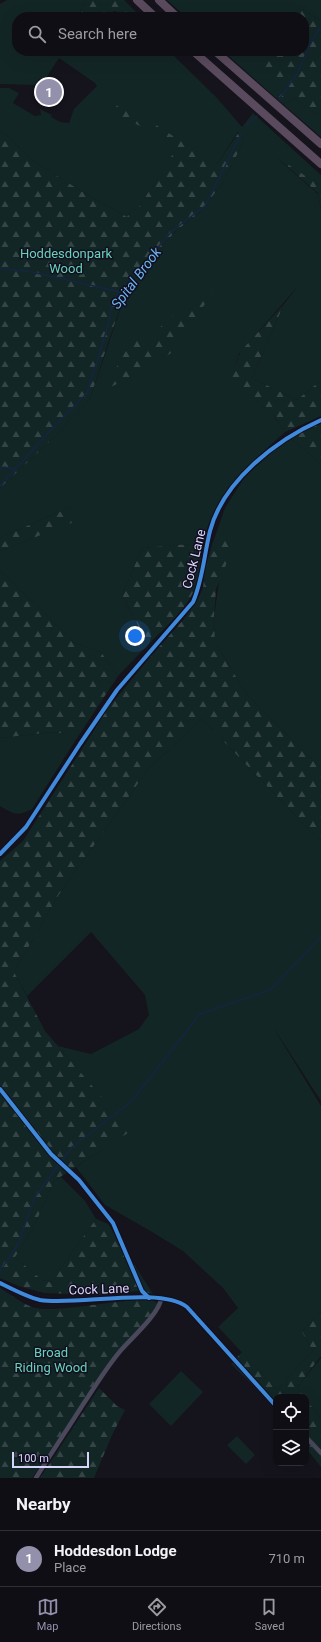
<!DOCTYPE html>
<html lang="en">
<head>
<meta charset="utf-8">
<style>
  body { margin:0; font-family:Roboto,sans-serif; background:#19171e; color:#f1f3f6 }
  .controls { position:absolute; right:12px; bottom:12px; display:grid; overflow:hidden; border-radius:8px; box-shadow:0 4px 16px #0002 }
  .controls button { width:36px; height:36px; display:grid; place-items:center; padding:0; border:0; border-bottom:1px solid #302e34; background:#100e15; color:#f1f3f6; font:20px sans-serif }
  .scale { position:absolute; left:12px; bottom:10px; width:77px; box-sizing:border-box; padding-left:4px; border:2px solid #d7d3fa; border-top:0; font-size:11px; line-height:14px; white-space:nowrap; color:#d7d3fa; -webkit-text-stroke:3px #120f20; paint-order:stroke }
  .you { position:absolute; left:135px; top:636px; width:14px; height:14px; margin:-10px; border:3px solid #fff; border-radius:50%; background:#1a73e8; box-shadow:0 0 0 6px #1a73e833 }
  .badge { display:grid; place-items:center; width:26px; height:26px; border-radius:50%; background:#9390ac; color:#fff; font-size:13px; font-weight:700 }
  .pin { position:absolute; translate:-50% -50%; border:2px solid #fff; box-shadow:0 1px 4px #0006 }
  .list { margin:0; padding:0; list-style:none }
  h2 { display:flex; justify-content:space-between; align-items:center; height:52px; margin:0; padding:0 16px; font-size:17px }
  h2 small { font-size:13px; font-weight:400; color:#9c9ca0 }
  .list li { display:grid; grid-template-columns:26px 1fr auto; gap:12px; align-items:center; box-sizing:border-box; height:56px; padding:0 16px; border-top:1px solid #302e34 }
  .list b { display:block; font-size:15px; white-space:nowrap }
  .list p { margin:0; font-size:13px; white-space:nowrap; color:#9c9ca0 }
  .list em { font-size:13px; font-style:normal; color:#9c9ca0 }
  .icon { flex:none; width:22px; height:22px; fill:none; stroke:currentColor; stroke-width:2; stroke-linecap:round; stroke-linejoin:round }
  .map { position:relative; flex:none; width:321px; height:1478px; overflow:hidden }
  .search { position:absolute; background:#100e15; box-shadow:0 4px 16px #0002; left:12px; right:12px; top:12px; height:44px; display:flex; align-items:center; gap:10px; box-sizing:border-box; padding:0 14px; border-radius:16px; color:#9c9ca0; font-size:15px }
  .sheet { height:108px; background:#100e15 }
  nav { display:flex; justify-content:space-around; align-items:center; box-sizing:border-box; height:56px; border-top:1px solid #302e34; background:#100e15; font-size:11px; color:#9c9ca0 }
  nav a { display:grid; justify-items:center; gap:2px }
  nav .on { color:#9390ac }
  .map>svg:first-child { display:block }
  .grass { fill:#132626 }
  .forest { fill:url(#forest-firs) }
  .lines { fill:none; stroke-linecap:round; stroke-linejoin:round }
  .stream { stroke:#142541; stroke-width:1.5 }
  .street { stroke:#4a495c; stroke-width:4.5 }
  .highway { stroke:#5a4a5d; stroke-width:8 }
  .cycleway-casing { stroke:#120f20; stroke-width:6 }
  .cycleway { stroke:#408adc; stroke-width:4 }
  .labels { text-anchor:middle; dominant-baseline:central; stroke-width:3; stroke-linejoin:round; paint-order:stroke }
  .park-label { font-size:13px; fill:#67d2b7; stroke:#120f20 }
  .street-label { font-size:13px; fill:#d7d3fa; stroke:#120f20 }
  .water-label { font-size:14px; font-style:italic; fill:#6cb3ef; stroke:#120f20 }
</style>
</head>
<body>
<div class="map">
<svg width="321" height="1478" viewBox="0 0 321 1478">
  <defs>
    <pattern id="forest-firs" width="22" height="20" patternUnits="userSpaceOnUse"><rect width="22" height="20" fill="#132626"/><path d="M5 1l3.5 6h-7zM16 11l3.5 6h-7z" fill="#354546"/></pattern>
  </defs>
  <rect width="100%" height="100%" fill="#15131c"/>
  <!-- grass -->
  <g class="grass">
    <path d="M7,0H85L78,17H17V51H169L217,98L242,127L253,113L321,175V185H319L277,158L318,194L321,210V380L297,400L252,378L284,304L298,286L239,354L232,377L273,415L285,432C250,463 213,496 203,543L142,548L122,595L148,645L118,676L101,652L74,643L0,570V551L73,522L70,507L0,538V488L47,444L90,399L129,283L176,231L199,213L223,183L244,140L238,132L217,164L181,142L137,210L132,209L127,217L91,197L36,163L0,130V88H9L19,93L13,103L35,116L41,115L40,109L52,115L51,117L60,122L69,123L74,109L97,86L95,83L59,58L46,78L44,77L42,80L39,79L37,85L0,84V4Z"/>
    <path d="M167,0H321V21L301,9L295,17H186Z"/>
    <path d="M223,51H271L262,64L287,87L277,99Z"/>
    <path d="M295,98L317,115L321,113V137L283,104Z"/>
    <path d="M291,439L315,458L321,465V768L247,695L215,642L214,617L220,575L213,542L225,508L244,478L274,450Z"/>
    <path d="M202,719L321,842V1101L273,1027L321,1106V1312L302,1332L313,1351L277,1390L218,1327L238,1308L223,1288L183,1251L147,1229L105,1205L76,1167L130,1131L58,1046L91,1054L139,1029L149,1015L145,995L91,932L27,996L14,972L58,896L149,768Z"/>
    <path d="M53,732L67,734L75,741L32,809C16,817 14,814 0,806V738Z"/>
    <path d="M61,1177L85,1201L96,1219L51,1282L42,1280L15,1257L32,1231L54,1181Z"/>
    <path d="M321,1358V1419L306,1399V1397H304L297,1387Z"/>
    <path d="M181,1371L203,1392L171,1426L149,1404Z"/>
    <path d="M237,1436L255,1455L246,1464L227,1445Z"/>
  </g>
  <!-- forest -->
  <g class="forest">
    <path d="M85,0H124L139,15L138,17H125L115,11L97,17H78Z"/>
    <path d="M301,9L321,21V113L317,115L295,98L283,104L277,99L287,87L261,64L271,51H304V17H295Z"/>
    <path d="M123,104L217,164L239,132L244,140L223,183L199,213L176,231L129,283L109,340L90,399L47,444L0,488V130L36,163L91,197L127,217L132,209L137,210L178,146L169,139L153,133L121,116L116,106Z"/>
    <path d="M274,155L319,185H321V210L318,193Z"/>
    <path d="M214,291L171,353L148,368L103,391L108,375L114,372L125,352L139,335L145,344L165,322L194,302Z"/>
    <path d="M284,304L252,378L297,400L321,380V416L285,432L274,416L231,377L241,351Z"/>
    <path d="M321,424V465L315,458L291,439L311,427Z"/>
    <path d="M70,507L74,522L0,551V538Z"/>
    <path d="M236,540L216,589L214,617L215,642L247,695L321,768V842L202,719L149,768L58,896L14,972L45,1031L131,1131L54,1181L32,1231L15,1257L42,1280L51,1282L96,1219L108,1224L153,1294L137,1291L104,1295L44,1293L19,1286L0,1278V861L23,841L109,707L152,655L184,619L197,601L203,588L205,568L213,542Z"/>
    <path d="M203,543C200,557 200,572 196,585C189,608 163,629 148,645L122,595L142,548Z"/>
    <path d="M0,570L74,643L101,652L118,676L75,741L67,734L53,732L0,738Z"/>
    <path d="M0,1288C10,1294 21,1303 32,1307C56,1316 146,1292 157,1303V1307L111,1360L32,1478H0Z"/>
    <path d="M321,1312V1356L297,1387L304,1397H276V1410L269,1401L231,1364L242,1352L277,1390L313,1351L302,1332Z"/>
    <path d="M99,1388L117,1406L125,1410L112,1435L94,1478H40Z"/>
    <path d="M306,1399L321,1419V1467L306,1448Z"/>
  </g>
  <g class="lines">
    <!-- stream -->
    <g class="stream">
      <path d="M279,99L297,74L311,42L321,27"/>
      <path d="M247,125L257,116"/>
      <path d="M0,268L32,272L120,292"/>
      <path d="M0,470L3,467L15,469"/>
      <path d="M0,486L49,432L87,393L107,329L112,305L120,292L172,231L205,206L241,134"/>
      <path d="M0,1271L18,1244L35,1197L72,1147L131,1102L200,1014L270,990L321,937"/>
    </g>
    <!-- street -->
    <g class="street">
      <path d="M0,854L26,827L80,744L117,690L193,602C203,579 204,555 210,531C223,481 276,440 321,420"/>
      <path d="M0,1283C12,1289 27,1297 40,1300C77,1306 159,1286 187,1307L276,1406"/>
      <path d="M306,1437L321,1453"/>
      <path d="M36,1478C51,1453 67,1430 82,1406C95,1387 107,1366 122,1349C132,1338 160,1312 161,1299"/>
    </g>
    <!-- highway -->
    <g class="highway">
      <path d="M137,0L155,17"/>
      <path d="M159,0L177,17"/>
      <path d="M193,51L321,164"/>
      <path d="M215,51L321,144"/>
    </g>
    <!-- cycleway casing -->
    <g class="cycleway-casing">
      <g id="cycleway">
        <path d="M0,854L26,827L80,744L117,690L193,602C203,579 204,555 210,531C223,481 276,440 321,420"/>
        <path d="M0,1089L51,1154L79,1180L113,1223L142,1291L149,1298"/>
        <path d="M0,1283C12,1289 27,1297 40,1300C77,1306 159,1286 187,1307L276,1406"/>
      </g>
    </g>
    <!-- cycleway -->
    <use href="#cycleway" class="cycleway"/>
  </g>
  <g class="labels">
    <!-- park labels -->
    <g class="park-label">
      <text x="66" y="253">Hoddesdonpark<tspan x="66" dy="15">Wood</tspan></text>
      <text x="51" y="1352">Broad<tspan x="51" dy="15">Riding Wood</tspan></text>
    </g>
    <!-- street labels -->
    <g class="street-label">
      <text transform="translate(194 559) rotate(-76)">Cock Lane</text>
      <text transform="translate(99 1289) rotate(-2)">Cock Lane</text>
    </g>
    <!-- water labels -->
    <g class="water-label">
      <text transform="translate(136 278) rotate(-53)">Spital Brook</text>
    </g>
  </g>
</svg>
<div class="controls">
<button><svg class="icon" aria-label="locate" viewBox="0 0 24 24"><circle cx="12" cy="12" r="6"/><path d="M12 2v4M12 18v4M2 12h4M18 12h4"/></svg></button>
<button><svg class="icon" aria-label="layers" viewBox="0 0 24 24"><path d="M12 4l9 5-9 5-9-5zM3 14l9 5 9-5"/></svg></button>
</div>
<div class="scale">100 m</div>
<div class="you"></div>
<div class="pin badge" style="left:49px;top:92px">1</div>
<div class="search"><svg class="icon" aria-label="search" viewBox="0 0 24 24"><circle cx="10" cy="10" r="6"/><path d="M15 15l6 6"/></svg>Search here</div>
</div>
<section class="sheet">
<h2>Nearby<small></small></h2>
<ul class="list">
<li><span class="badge">1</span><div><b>Hoddesdon Lodge</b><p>Place</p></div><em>710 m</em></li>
</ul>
</section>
<nav>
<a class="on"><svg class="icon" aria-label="map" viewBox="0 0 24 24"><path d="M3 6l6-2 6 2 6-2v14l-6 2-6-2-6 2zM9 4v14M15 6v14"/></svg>Map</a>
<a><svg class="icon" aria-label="directions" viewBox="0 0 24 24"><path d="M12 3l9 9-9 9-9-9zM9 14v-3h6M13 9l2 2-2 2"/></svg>Directions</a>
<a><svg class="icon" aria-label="saved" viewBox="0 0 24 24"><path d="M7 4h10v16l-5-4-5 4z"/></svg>Saved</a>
</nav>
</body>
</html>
